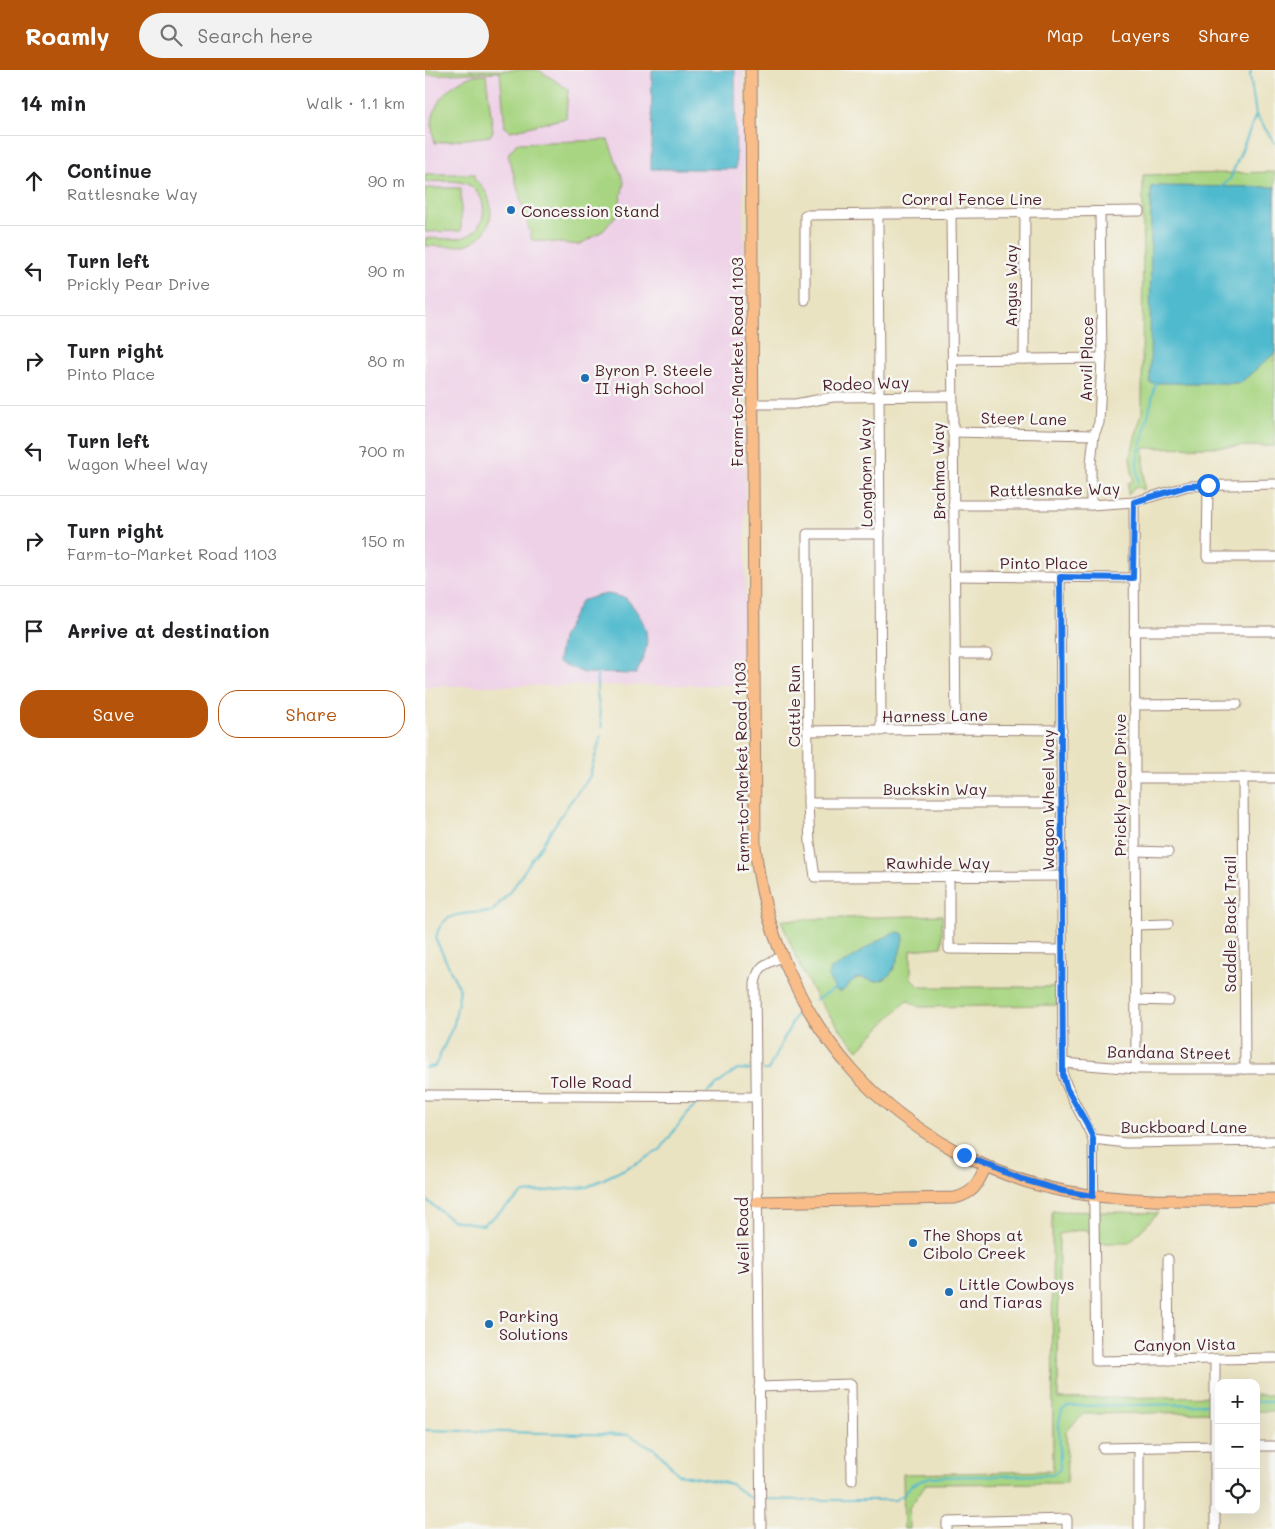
<!DOCTYPE html>
<html lang="en">
<head>
<meta charset="utf-8">
<style>
  body { margin:0; font-family:Mali,sans-serif; background:#f2f2f2; color:#202124 }
  .controls { position:absolute; right:15px; bottom:15px; display:grid; overflow:hidden; border-radius:10px; box-shadow:0 5px 20px #0002 }
  .controls button { width:45px; height:45px; display:grid; place-items:center; padding:0; border:0; border-bottom:1px solid #e0e0e0; background:#fff; color:#202124; font:25px sans-serif }
  .stop { position:absolute; width:15px; height:15px; margin:-11px; border:4px solid #1a73e8; border-radius:50%; background:#fff }
  .stop.end { background:#1a73e8; border-color:#fff; box-shadow:0 1px 5px #0008 }
  .list { margin:0; padding:0; list-style:none }
  h2 { display:flex; justify-content:space-between; align-items:center; height:65px; margin:0; padding:0 20px; font-size:21px }
  h2 small { font-size:16px; font-weight:400; color:#757577 }
  .list li { display:grid; grid-template-columns:32px 1fr auto; gap:15px; align-items:center; box-sizing:border-box; height:90px; padding:0 20px; border-top:1px solid #e0e0e0 }
  .list b { display:block; font-size:19px; white-space:nowrap }
  .list p { margin:0; font-size:16px; white-space:nowrap; color:#757577 }
  .list em { font-size:16px; font-style:normal; color:#757577 }
  .actions { display:flex; gap:10px; padding:15px 20px }
  .actions a { flex:1; padding:11px 0; border:1px solid #b45309; border-radius:20px; text-align:center; font-size:18px; color:#b45309 }
  .actions .main { background:#b45309; color:#fff }
  .icon { flex:none; width:28px; height:28px; fill:none; stroke:currentColor; stroke-width:2; stroke-linecap:round; stroke-linejoin:round }
  .map { position:relative; flex:none; width:850px; height:1459px; overflow:hidden }
  header { display:flex; align-items:center; gap:30px; box-sizing:border-box; height:70px; padding:0 25px; background:#b45309; color:#fff }
  header strong { font-size:24px }
  nav { display:flex; gap:28px; margin-inline-start:auto; font-size:18px }
  .search { width:350px; height:45px; background:#f2f2f2; display:flex; align-items:center; gap:12px; box-sizing:border-box; padding:0 18px; border-radius:28px; color:#757577; font-size:19px }
  main { display:flex }
  aside { flex:1; background:#fff }
  .map>svg:first-child { display:block }
  .built { fill:#eed0e7 }
  .green { fill:#a8d582; stroke:#797a56 }
  .water { fill:#50bace; stroke:#4d6c7c }
  .lines { fill:none; stroke-linecap:round; stroke-linejoin:round }
  .stream { stroke:#50bace; stroke-width:2 }
  .minor-casing { stroke:#9a8176; stroke-width:11 }
  .major-casing { stroke:#9a8176; stroke-width:13 }
  .minor { stroke:#fff; stroke-width:9 }
  .major { stroke:#f8bd89; stroke-width:11 }
  .route { stroke:#1a73e8; stroke-width:6 }
  .poi-dot { fill:#1f6fb2; stroke:#f6f6f2; stroke-width:2 }
  .labels { text-anchor:middle; dominant-baseline:central; stroke-width:5; stroke-linejoin:round; paint-order:stroke }
  .street-label { font-size:16px; fill:#4a1f2b; stroke:#f6f6f2 }
  .poi-label { font-size:16px; fill:#4a1f2b; stroke:#f6f6f2; text-anchor:start }
</style>
</head>
<body>
<header>
<strong>Roamly</strong>
<div class="search"><svg class="icon" aria-label="search" viewBox="0 0 24 24"><circle cx="10" cy="10" r="6"/><path d="M15 15l6 6"/></svg>Search here</div>
<nav><a>Map</a><a>Layers</a><a>Share</a></nav>
</header>
<main>
<aside>
<h2>14 min<small>Walk · 1.1 km</small></h2>
<ul class="list">
<li><svg class="icon" aria-label="ahead" viewBox="0 0 24 24"><path d="M12 20V5M6 11l6-6 6 6"/></svg><div><b>Continue</b><p>Rattlesnake Way</p></div><em>90 m</em></li>
<li><svg class="icon" aria-label="left" viewBox="0 0 24 24"><path d="M17 20v-9H6M10 6l-5 5 5 5"/></svg><div><b>Turn left</b><p>Prickly Pear Drive</p></div><em>90 m</em></li>
<li><svg class="icon" aria-label="right" viewBox="0 0 24 24"><path d="M7 20v-9h11M14 6l5 5-5 5"/></svg><div><b>Turn right</b><p>Pinto Place</p></div><em>80 m</em></li>
<li><svg class="icon" aria-label="left" viewBox="0 0 24 24"><path d="M17 20v-9H6M10 6l-5 5 5 5"/></svg><div><b>Turn left</b><p>Wagon Wheel Way</p></div><em>700 m</em></li>
<li><svg class="icon" aria-label="right" viewBox="0 0 24 24"><path d="M7 20v-9h11M14 6l5 5-5 5"/></svg><div><b>Turn right</b><p>Farm-to-Market Road 1103</p></div><em>150 m</em></li>
<li><svg class="icon" aria-label="arrive" viewBox="0 0 24 24"><path d="M6 21V4h12l-3 4 3 4H6"/></svg><div><b>Arrive at destination</b></div></li>
</ul>
<div class="actions"><a class="main">Save</a><a>Share</a></div>
</aside>
<div class="map">
<svg width="850" height="1459" viewBox="0 0 850 1459">
  <rect width="100%" height="100%" fill="#f6f6f2"/>
  <filter id="ink" filterUnits="userSpaceOnUse"><feTurbulence type="fractalNoise" baseFrequency=".02" numOctaves="2"/><feDisplacementMap in="SourceGraphic" scale="10" xChannelSelector="R" yChannelSelector="G"/><feConvolveMatrix kernelMatrix="1 2 1 2 8 2 1 2 1" color-interpolation-filters="sRGB"/></filter>
  <filter id="wash" filterUnits="userSpaceOnUse"><feTurbulence type="fractalNoise" baseFrequency=".0096" numOctaves="4" result="noise"/><feDisplacementMap in="SourceGraphic" scale="20" xChannelSelector="R" yChannelSelector="G"/><feGaussianBlur stdDeviation="1.12" result="paint"/><feColorMatrix in="noise" values="0 0 0 0 0 0 0 0 0 0 0 0 0 0 0 0 0 1.4 0 .05"/><feComposite in="paint" operator="in"/></filter>
  <g filter="url(#wash)">
    <rect width="100%" height="100%" fill="#eae3c2"/>
    <!-- built -->
    <path class="built" d="M0,0H318L321,615L0,616Z"/>
    <!-- green -->
    <g class="green">
      <path d="M0,0H114L143,19L141,48L86,61L80,57L75,2L0,5Z"/>
      <path d="M50,5H61L68,61L65,66L10,73C9,68 7,62 7,57C7,30 27,12 50,5Z"/>
      <path d="M183,70L199,112L193,143L179,160L154,175L107,170L83,84L92,73Z"/>
      <path d="M850,102V376L719,378V420L712,417L707,420L703,425V413L708,411L705,387L717,342L718,105Z"/>
      <path d="M0,104H49V109C73,125 72,164 43,174C30,178 13,176 0,176V168C13,168 30,171 42,166C64,156 64,124 42,114C30,109 13,112 0,112Z"/>
      <path d="M0,118H36V161L0,162Z"/>
      <path d="M517,845V877L486,880V908L495,917H632V935L494,937L482,930L433,980C418,963 404,946 392,928C377,904 367,877 356,850Z"/>
      <path d="M627,1141L733,1143L704,1173H676L660,1159L634,1164L633,1329L794,1326V1342L659,1344L641,1361L642,1413L501,1414L484,1438L485,1459H479L478,1404L628,1401Z"/>
      <rect x="831" y="1325" width="19" height="16"/>
    </g>
    <!-- water -->
    <g class="water">
      <path d="M227,0H310L311,99H226Z"/>
      <path d="M726,116L850,117V283L815,313H725Z"/>
      <path d="M183,524L201,528C225,556 228,570 211,604L159,603L133,592L137,568L156,531L171,526Z"/>
      <path d="M473,862L477,863L479,865C475,880 471,909 453,911C446,912 439,907 433,908C424,910 423,920 414,922L410,919L403,907L405,899C430,890 448,869 473,862Z"/>
    </g>
    <g class="lines">
      <!-- stream -->
      <g class="stream">
        <path d="M826,0L825,5L831,45L850,73"/>
        <path d="M796,117L805,109L831,45"/>
        <path d="M713,413L712,392L731,312"/>
        <path d="M172,601V624L177,657"/>
        <path d="M391,930L412,917"/>
        <path d="M0,998L10,996L29,954L35,920L11,870C14,839 44,844 67,842L88,818L143,735L164,708L176,666"/>
        <path d="M338,1000H343L372,943"/>
        <path d="M282,1023L312,999L326,1000"/>
        <path d="M0,1129L27,1150L58,1155L99,1123L162,1117L216,1091L235,1080L260,1046L275,1030"/>
        <path d="M831,1332H850"/>
        <path d="M0,1360L204,1365L231,1380L253,1404L306,1414L325,1428H331"/>
        <path d="M341,1429L374,1430H470L480,1424L486,1415L505,1407L628,1405L635,1399L634,1351L637,1340L644,1336L785,1334"/>
      </g>
    </g>
  </g>
  <g filter="url(#ink)">
    <g class="lines">
      <!-- minor casing -->
      <g class="minor-casing">
        <g id="minor">
          <path d="M526,143L531,659"/>
          <path d="M453,144L456,661"/>
          <path d="M380,230V145L715,141"/>
          <path d="M599,289L600,143"/>
          <path d="M527,290L677,288"/>
          <path d="M327,334H370L408,327L527,326"/>
          <path d="M527,362L669,365"/>
          <path d="M783,415L782,487H850"/>
          <path d="M709,432L711,999"/>
          <path d="M528,435H666L709,432L763,416L850,414"/>
          <path d="M666,435V393L669,365L674,353L677,288L675,142"/>
          <path d="M455,464H382L383,733L385,773L390,807L637,806"/>
          <path d="M529,506L708,508"/>
          <path d="M635,507L638,1005C644,1027 659,1047 668,1069L671,1291L850,1288"/>
          <path d="M709,561H850"/>
          <path d="M530,584H562"/>
          <path d="M709,635L812,634"/>
          <path d="M383,661L531,659L637,660"/>
          <path d="M709,708H850"/>
          <path d="M818,709L820,999"/>
          <path d="M383,733H637"/>
          <path d="M710,781L743,782"/>
          <path d="M524,807V879L637,880"/>
          <path d="M710,855L743,854"/>
          <path d="M711,930L744,931"/>
          <path d="M638,993L711,999H850"/>
          <path d="M0,1025L331,1027"/>
          <path d="M668,1069L701,1073L850,1071"/>
          <path d="M743,1189L744,1290"/>
          <path d="M334,1317L426,1314L427,1410"/>
          <path d="M831,1376H850"/>
          <path d="M678,1378L794,1376"/>
          <path d="M336,1459L330,914C333,895 340,894 357,887"/>
          <path d="M522,1459V1452L642,1449V1459"/>
          <path d="M714,1459V1378"/>
          <path d="M790,1459V1289"/>
        </g>
      </g>
      <!-- major casing -->
      <g class="major-casing">
        <g id="major">
          <path d="M326,0L330,776C338,858 373,939 428,1001C456,1033 492,1059 529,1080C563,1099 601,1114 639,1121C708,1134 780,1130 850,1129"/>
          <path d="M332,1132L530,1128C551,1122 552,1114 561,1096"/>
        </g>
      </g>
      <!-- minor -->
      <use href="#minor" class="minor"/>
      <!-- major -->
      <use href="#major" class="major"/>
    </g>
  </g>
  <g class="lines" filter="url(#ink)">
    <!-- route -->
    <path class="route" d="M539,1085L596,1109L638,1121L668,1126V1068L662,1054L642,1019L638,1005L635,507L708,508L709,432L763,416L783,415"/>
  </g>
  <!-- markers -->
  <g class="poi-dot">
    <circle cx="86" cy="140" r="5"/>
    <circle cx="160" cy="308" r="5"/>
    <circle cx="488" cy="1173" r="5"/>
    <circle cx="524" cy="1222" r="5"/>
    <circle cx="64" cy="1254" r="5"/>
  </g>
  <g class="labels">
    <!-- street labels -->
    <g class="street-label">
      <text x="547" y="128">Corral Fence Line</text>
      <text transform="translate(585 216) rotate(-90)">Angus Way</text>
      <text transform="translate(661 289) rotate(-89)">Anvil Place</text>
      <text transform="translate(311 292) rotate(-90)">Farm-to-Market Road 1103</text>
      <text transform="translate(441 313) rotate(-2)">Rodeo Way</text>
      <text transform="translate(599 348) rotate(1)">Steer Lane</text>
      <text transform="translate(513 401) rotate(-91)">Brahma Way</text>
      <text transform="translate(440 403) rotate(-91)">Longhorn Way</text>
      <text transform="translate(630 419) rotate(-1)">Rattlesnake Way</text>
      <text x="619" y="492">Pinto Place</text>
      <text transform="translate(368 636) rotate(-90)">Cattle Run</text>
      <text transform="translate(510 645) rotate(-1)">Harness Lane</text>
      <text transform="translate(316 697) rotate(-91)">Farm-to-Market Road 1103</text>
      <text transform="translate(694 715) rotate(-90)">Prickly Pear Drive</text>
      <text x="510" y="718">Buckskin Way</text>
      <text transform="translate(622 730) rotate(-90)">Wagon Wheel Way</text>
      <text x="513" y="792">Rawhide Way</text>
      <text transform="translate(804 854) rotate(-90)">Saddle Back Trail</text>
      <text transform="translate(744 982) rotate(1)">Bandana Street</text>
      <text x="166" y="1011">Tolle Road</text>
      <text x="759" y="1056">Buckboard Lane</text>
      <text transform="translate(317 1166) rotate(-91)">Weil Road</text>
      <text transform="translate(760 1274) rotate(-1)">Canyon Vista</text>
    </g>
    <!-- poi labels -->
    <g class="poi-label">
      <text x="96" y="140">Concession Stand</text>
      <text x="170" y="299">Byron P. Steele<tspan x="170" dy="18">II High School</tspan></text>
      <text x="498" y="1164">The Shops at<tspan x="498" dy="18">Cibolo Creek</tspan></text>
      <text x="534" y="1213">Little Cowboys<tspan x="534" dy="18">and Tiaras</tspan></text>
      <text x="74" y="1245">Parking<tspan x="74" dy="18">Solutions</tspan></text>
    </g>
  </g>
</svg>
<div class="controls">
<button>+</button>
<button>−</button>
<button><svg class="icon" aria-label="locate" viewBox="0 0 24 24"><circle cx="12" cy="12" r="6"/><path d="M12 2v4M12 18v4M2 12h4M18 12h4"/></svg></button>
</div>
<div class="stop" style="left:783px;top:415px"></div>
<div class="stop end" style="left:539px;top:1085px"></div>
</div>
</main>
</body>
</html>
